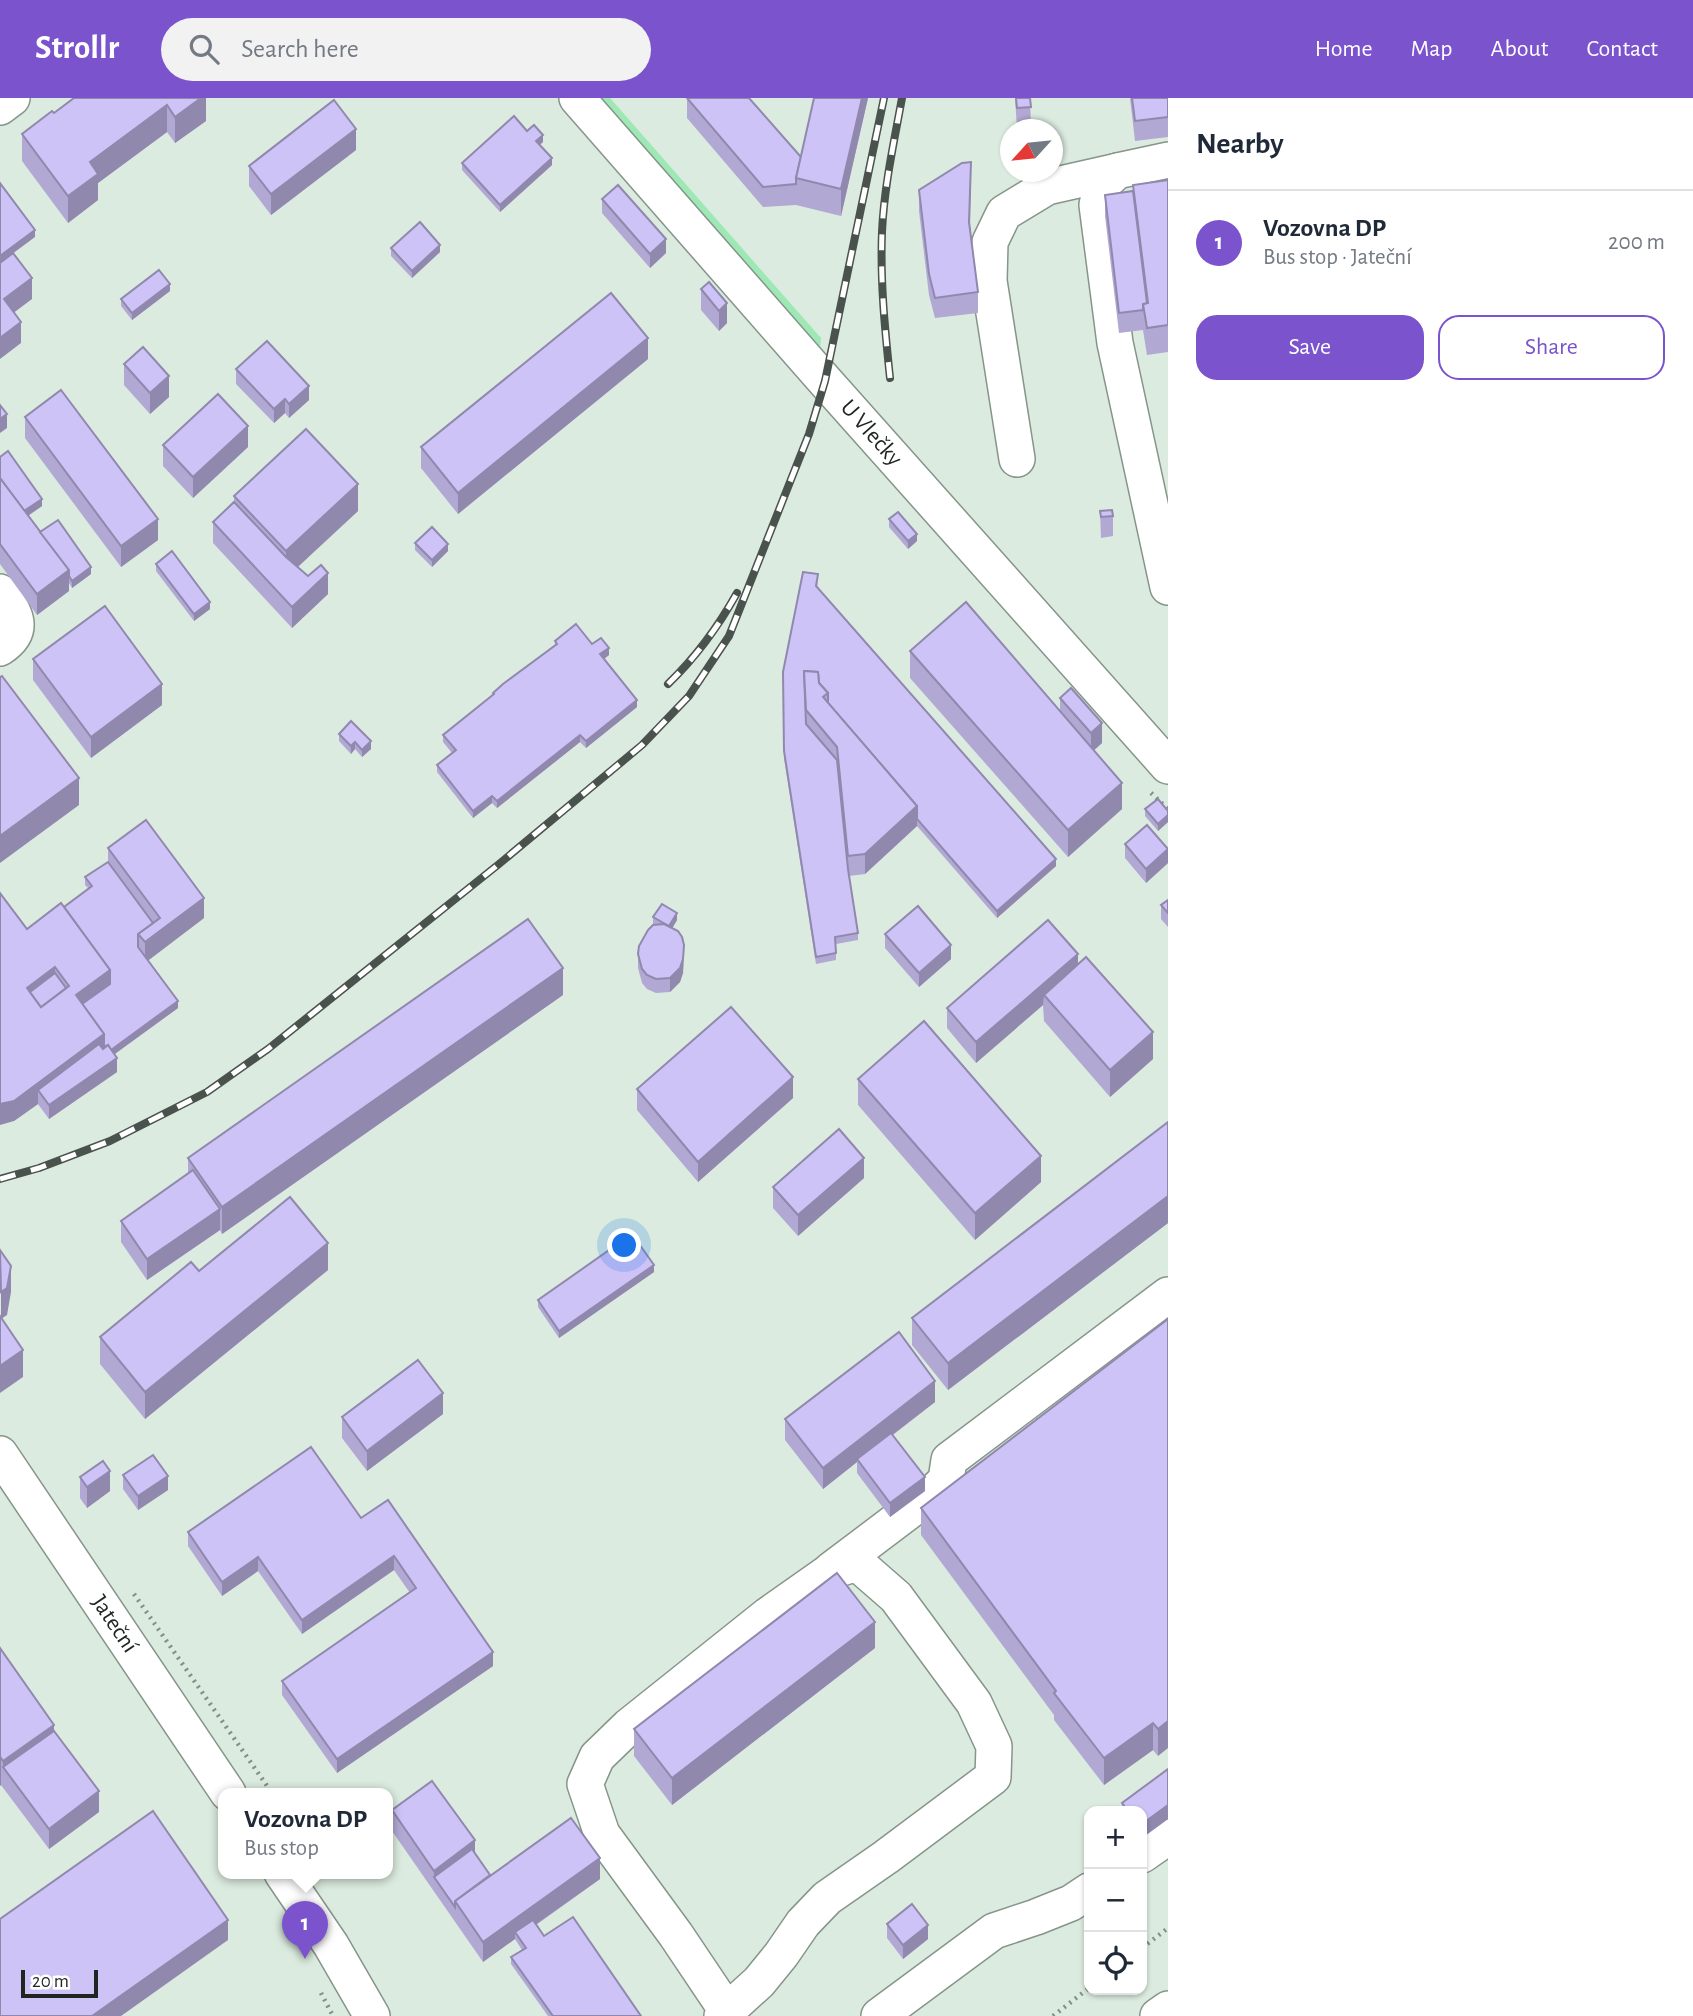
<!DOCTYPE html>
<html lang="en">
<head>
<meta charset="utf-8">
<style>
  body { margin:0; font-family:"Alegreya Sans",sans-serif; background:#f2f2f3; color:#1f2937 }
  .controls { position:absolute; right:21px; bottom:21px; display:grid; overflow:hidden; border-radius:14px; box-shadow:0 2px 5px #0004 }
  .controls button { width:63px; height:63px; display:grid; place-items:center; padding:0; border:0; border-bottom:2px solid #e0e1e3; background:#fff; color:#1f2937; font:35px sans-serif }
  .compass { position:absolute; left:1000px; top:21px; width:63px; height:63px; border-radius:50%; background:#fff; box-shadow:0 2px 5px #0004; rotate:243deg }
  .scale { position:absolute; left:21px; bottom:18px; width:77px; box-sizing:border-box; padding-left:7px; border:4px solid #1f2521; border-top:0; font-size:19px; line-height:24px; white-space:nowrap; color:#1f2521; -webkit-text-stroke:5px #fff; paint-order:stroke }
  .you { position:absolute; left:625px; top:1148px; width:24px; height:24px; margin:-18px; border:5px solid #fff; border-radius:50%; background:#1a73e8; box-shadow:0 0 0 10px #1a73e833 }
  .badge { display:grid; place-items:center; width:46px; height:46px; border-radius:50%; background:#7a53cd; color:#fff; font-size:23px; font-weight:700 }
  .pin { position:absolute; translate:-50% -58px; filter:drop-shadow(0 2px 4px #0008) }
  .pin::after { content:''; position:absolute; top:37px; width:24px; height:21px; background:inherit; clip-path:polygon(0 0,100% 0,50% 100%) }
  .popup { position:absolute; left:218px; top:1690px; width:175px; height:91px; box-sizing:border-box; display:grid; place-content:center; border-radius:14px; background:#fff; filter:drop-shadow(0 2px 5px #0005); font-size:23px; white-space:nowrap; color:#747a83 }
  .popup b { font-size:26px; color:#1f2937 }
  .popup::after { content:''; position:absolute; left:50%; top:100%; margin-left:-14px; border:14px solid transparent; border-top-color:#fff }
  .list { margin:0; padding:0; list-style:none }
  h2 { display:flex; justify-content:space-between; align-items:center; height:91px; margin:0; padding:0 28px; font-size:30px }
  h2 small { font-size:23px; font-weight:400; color:#747a83 }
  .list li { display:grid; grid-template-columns:46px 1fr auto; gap:21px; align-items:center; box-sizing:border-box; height:105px; padding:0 28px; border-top:2px solid #e0e1e3 }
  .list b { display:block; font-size:26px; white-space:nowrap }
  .list p { margin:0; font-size:23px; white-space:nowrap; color:#747a83 }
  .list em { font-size:23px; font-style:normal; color:#747a83 }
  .actions { display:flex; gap:14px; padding:21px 28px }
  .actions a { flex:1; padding:16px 0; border:2px solid #7a53cd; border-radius:21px; text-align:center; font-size:24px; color:#7a53cd }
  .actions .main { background:#7a53cd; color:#fff }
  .icon { flex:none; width:38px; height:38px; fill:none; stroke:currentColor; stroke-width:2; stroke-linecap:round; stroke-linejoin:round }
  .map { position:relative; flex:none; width:1168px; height:1918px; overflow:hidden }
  header { display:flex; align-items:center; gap:42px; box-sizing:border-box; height:98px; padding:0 35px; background:#7a53cd; color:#fff }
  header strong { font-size:33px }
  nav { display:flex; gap:38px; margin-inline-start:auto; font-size:24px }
  .search { width:490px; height:63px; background:#f2f2f3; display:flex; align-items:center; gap:18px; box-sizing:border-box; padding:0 24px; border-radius:38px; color:#747a83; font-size:26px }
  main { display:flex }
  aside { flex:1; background:#fff }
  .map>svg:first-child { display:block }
  .green { fill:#9ee8b5 }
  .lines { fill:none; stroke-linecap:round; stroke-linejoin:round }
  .minor-casing { stroke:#86958a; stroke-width:38 }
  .path { stroke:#838f86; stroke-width:4.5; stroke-dasharray:2 5; stroke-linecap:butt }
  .minor { stroke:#fff; stroke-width:35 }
  .rail-casing { stroke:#49524c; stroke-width:8 }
  .rail { stroke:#fff; stroke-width:5; stroke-dasharray:16; stroke-linecap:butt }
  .wall { fill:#b1a8d4 }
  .shaded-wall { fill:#9088ad }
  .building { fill:#cec3f7; stroke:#9088ad; stroke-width:2; fill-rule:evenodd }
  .labels { text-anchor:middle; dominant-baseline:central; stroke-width:7; stroke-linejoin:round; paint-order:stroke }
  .street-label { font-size:24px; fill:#1f2521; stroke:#fff }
</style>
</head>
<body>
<header>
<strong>Strollr</strong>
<div class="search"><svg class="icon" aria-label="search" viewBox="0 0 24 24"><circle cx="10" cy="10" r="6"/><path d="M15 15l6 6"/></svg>Search here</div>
<nav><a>Home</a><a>Map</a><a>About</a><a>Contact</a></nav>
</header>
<main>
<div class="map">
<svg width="1168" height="1918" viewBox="0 0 1168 1918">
  <rect width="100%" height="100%" fill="#dbebdf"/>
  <!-- green -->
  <path class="green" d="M599,0H610L821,240L820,251Z"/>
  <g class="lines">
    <!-- minor casing -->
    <g class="minor-casing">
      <g id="minor">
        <path id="s1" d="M577,0L825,283L1168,668"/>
        <path d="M0,9L12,0"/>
        <path d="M1168,62L1117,73L1101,88L1097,107L1115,245L1168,489"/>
        <path d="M1017,361L989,183L990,144L1004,115L1047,89L1118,73"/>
        <path d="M0,494C15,515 27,532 0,550"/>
        <path id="s2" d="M0,1356L228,1695"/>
        <path d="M831,1472L933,1395L946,1382L949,1362L1168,1197"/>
        <path d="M1142,1757L1168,1739"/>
        <path d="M282,1775L331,1847L372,1918"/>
        <path d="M722,1918L727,1913L759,1884L781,1857L803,1825L827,1800L886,1759L993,1679L994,1648L974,1605L896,1499L857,1465L829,1474L768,1517L629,1628L597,1659L585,1686L602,1736L676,1837L727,1913L730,1918"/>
        <path d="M879,1918L994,1833L1036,1819L1071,1805L1089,1793"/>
        <path d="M1158,1918L1168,1911"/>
      </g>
    </g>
    <!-- path -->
    <g class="path">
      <path d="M1151,695L1168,711"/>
      <path d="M134,1496L272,1695"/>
      <path d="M1142,1850L1168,1830"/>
      <path d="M321,1895L333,1918"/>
      <path d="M1053,1918L1089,1890"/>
    </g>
    <!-- minor -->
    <use href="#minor" class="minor"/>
    <!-- rail casing -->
    <g class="rail-casing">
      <g id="rail">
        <path d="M890,280C885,232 880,183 882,134C884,89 894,44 902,0"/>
        <path d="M668,586C696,559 718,529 737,495"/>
        <path d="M0,1081L39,1070L110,1043L207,994L268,951L499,766L642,647L689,598L729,538L809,336L825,283L884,0"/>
      </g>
    </g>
    <!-- rail -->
    <use href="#rail" class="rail"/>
  </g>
  <!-- wall -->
  <g class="wall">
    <path d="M206,0V23L175,45L167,34L98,85V102L68,125L22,63V36L54,15Z"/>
    <path d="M687,0L801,59L868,0L841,118L796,107L763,109L687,20Z"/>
    <path d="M1015,0H1030L1031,29L1017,30Z"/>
    <path d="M1130,0H1168V39L1135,43Z"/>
    <path d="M527,33L543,44L539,47L552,67L500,114L462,72V65Z"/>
    <path d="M356,52L271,117L249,88V68Z"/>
    <path d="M1168,82V254L1147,257L1143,232L1119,235L1105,118V97L1133,93V87Z"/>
    <path d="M971,85L970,128L978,194V215L935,220L929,197L919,113V92Z"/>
    <path d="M602,101L666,155L650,170L602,115Z"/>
    <path d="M391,150L440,154L412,180L391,158Z"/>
    <path d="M709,184L727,225L719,233L701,212V191Z"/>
    <path d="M170,193L132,222L121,208V201Z"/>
    <path d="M648,261L458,416L421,370V349Z"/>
    <path d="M124,266L169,299L150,316L124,287Z"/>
    <path d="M236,271L309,302L289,320L285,315L274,325L236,286Z"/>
    <path d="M25,319L158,442L121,469L25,340Z"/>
    <path d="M163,347L248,349L193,400L163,368Z"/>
    <path d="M0,359L42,408L28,418L40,434L91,476L72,490L69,485V493L37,517L0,466Z"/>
    <path d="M234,398L358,413L297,469L328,496L292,530L213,445V424L234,404Z"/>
    <path d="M1100,413L1113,418V438L1101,440Z"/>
    <path d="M889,421L917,443L908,451L889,429Z"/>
    <path d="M415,445L448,453L432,469L415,452Z"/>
    <path d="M156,466L210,511L194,523L156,473Z"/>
    <path d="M818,483L817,490L1056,768L997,820L917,728L865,776L849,778L858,835V842L836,846V862L816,866L784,660L783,574Z"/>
    <path d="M555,543L592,546L609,557L604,561L637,609L586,650L580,644L497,710L492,705L473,720L437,674V667L452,655L443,644V637L493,597V595L555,547Z"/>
    <path d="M910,553L1060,612V600L1102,645L1094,652L1122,711L1068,759L910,580Z"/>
    <path d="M33,561L162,607L91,660L33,582Z"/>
    <path d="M339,636L371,651L362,659L355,651L351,656L339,643Z"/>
    <path d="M1145,711L1168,713V724L1158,733L1145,718Z"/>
    <path d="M1125,746L1168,765L1146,785L1125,760Z"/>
    <path d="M108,750L204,820L148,862L178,910L114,956L117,974L49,1021L38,1006L14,1023L27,831L64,809L89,791L85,787V779L108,764Z"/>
    <path d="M1168,802V829L1161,821V807Z"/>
    <path d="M653,819L677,822L672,830L684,861L683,875L680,884L670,894L656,895L647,891L642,885L638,870V856L655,827L653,826Z"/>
    <path d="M885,836L951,861L919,889L885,850Z"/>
    <path d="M1078,866L1153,961L1110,999L1044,923L1043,907L976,965L947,930V910Z"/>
    <path d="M563,897L222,1136L220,1132L147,1182L121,1144V1123L188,1076V1060Z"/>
    <path d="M858,981L1041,1084L975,1142L858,1007Z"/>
    <path d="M637,991L793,1000L698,1084L637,1012Z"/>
    <path d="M1168,1024V1125L948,1292L912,1247V1220Z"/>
    <path d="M864,1080L798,1138L773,1110V1089Z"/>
    <path d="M328,1172L145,1321L100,1266V1239L199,1173Z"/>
    <path d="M654,1174L559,1240L538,1209V1202Z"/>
    <path d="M1168,1221L1158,1658L1153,1652L1104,1687L1054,1622V1617L921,1437V1410Z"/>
    <path d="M935,1304L893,1337L925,1393L890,1419L857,1375V1364L823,1391L785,1342V1321Z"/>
    <path d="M443,1316L367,1373L342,1340V1319Z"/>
    <path d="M123,1377L168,1392L138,1412L123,1391Z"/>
    <path d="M80,1379L110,1393L87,1410L80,1400Z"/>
    <path d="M361,1420L493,1568L337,1675L282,1597V1583L410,1495L394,1472L302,1536L258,1473L222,1498L188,1448V1434Z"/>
    <path d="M0,1550L54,1633L99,1714L49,1751L1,1687Z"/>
    <path d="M875,1550L672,1707L634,1658V1631Z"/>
    <path d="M1168,1671V1721L1142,1740V1713H1122V1705Z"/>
    <path d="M392,1712L475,1756L490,1777L600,1781L536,1827L544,1838L641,1918H548L511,1866V1859L522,1852L515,1841L483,1864L392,1733Z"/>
    <path d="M887,1826L928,1841L903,1861L887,1840Z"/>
  </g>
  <!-- shaded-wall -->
  <g class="shaded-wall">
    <path d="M201,0H206V23L175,45V19Z"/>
    <path d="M862,0H868L841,118V91Z"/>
    <path d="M167,7V34L98,85V102L68,125V98L90,64Z"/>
    <path d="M356,31V52L271,117V96Z"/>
    <path d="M543,37V44L536,50V43Z"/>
    <path d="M552,60V67L500,114V107Z"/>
    <path d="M35,132V139L0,165V158Z"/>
    <path d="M666,141V155L650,170V156Z"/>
    <path d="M440,147V154L412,180V173Z"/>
    <path d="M32,180V201L4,222V201Z"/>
    <path d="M170,186V193L132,222V215Z"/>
    <path d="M727,205V225L719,233V213Z"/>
    <path d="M21,224V245L0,261V240Z"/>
    <path d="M648,240V261L458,416V395Z"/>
    <path d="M169,278V299L150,316V295Z"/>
    <path d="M309,288V302L289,320V306Z"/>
    <path d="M285,301V315L274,325V311Z"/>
    <path d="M7,316V330L0,335V321Z"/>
    <path d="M248,328V349L193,400V379Z"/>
    <path d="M358,386V413L286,480V453Z"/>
    <path d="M42,401V408L23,421V414Z"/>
    <path d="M158,421V442L121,469V448Z"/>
    <path d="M917,436V443L908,451V443Z"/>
    <path d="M448,446V453L432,469V462Z"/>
    <path d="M91,469V476L72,490V483Z"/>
    <path d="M69,472V493L37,517V496Z"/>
    <path d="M328,475V496L292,530V509Z"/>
    <path d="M210,504V511L194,523V516Z"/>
    <path d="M609,550V557L600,564V556Z"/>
    <path d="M162,586V607L91,660V639Z"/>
    <path d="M637,602V609L586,650V643Z"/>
    <path d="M1102,625V645L1091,655V635Z"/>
    <path d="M580,637V644L497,710V703Z"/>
    <path d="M371,643V651L362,659V652Z"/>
    <path d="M355,644V651L351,656V648Z"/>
    <path d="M79,680V707L0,765V738Z"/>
    <path d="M1122,685V711L1068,759V732Z"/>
    <path d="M492,698V705L473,720V713Z"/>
    <path d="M917,708V728L865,776V756Z"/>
    <path d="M1168,717V724L1158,733V726Z"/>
    <path d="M1168,751V765L1146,785V771Z"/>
    <path d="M1056,761V768L997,820V813Z"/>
    <path d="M204,800V820L145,865V845Z"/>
    <path d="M677,815V822L669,836V829Z"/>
    <path d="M684,847L683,875L680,884L670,894V880Z"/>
    <path d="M951,847V861L919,889V875Z"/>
    <path d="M1078,856V877L1044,897L1043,907L976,965V944Z"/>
    <path d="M55,869V890L33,906L27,890Z"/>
    <path d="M563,870V897L222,1136V1109Z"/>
    <path d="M110,872V893L79,915L76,897Z"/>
    <path d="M178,903V910L108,961V954Z"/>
    <path d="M1153,934V961L1110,999V972Z"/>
    <path d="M104,936V957L38,992V1006L14,1023L0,1027V1006Z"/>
    <path d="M117,960V974L49,1021V1007Z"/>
    <path d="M793,979V1000L698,1084V1064Z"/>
    <path d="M1041,1058V1084L975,1142V1115Z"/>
    <path d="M864,1060V1080L798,1138V1117Z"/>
    <path d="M1168,1098V1125L948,1292V1265Z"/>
    <path d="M220,1111V1132L147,1182V1161Z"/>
    <path d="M328,1145V1172L145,1321V1294Z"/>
    <path d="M654,1167V1174L559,1240V1233Z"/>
    <path d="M11,1168V1194L7,1217L1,1221V1194Z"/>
    <path d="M23,1252V1279L0,1295V1268Z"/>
    <path d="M935,1283V1304L858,1363L857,1361V1364L823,1391V1370Z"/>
    <path d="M443,1295V1316L367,1373V1353Z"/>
    <path d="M110,1373V1393L87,1410V1389Z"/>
    <path d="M168,1378V1392L138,1412V1398Z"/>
    <path d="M925,1379V1393L890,1419V1405Z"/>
    <path d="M394,1458V1472L302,1536V1522Z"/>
    <path d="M258,1459V1473L222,1498V1484Z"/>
    <path d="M875,1524V1550L672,1707V1680Z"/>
    <path d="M493,1554V1568L337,1675V1661Z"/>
    <path d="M1168,1623V1650L1158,1658V1631Z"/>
    <path d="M1153,1625V1652L1104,1687V1660Z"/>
    <path d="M54,1627V1654L3,1669V1663Z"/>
    <path d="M1,1660V1687L0,1688V1661Z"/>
    <path d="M99,1693V1714L49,1751V1731Z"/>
    <path d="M1168,1707V1721L1142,1740V1726Z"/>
    <path d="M475,1742V1763L434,1779V1773Z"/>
    <path d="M600,1760V1781L518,1839L515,1834V1841L483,1864V1844Z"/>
    <path d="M228,1822V1842L121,1918H92Z"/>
    <path d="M928,1827V1841L903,1861V1847Z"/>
  </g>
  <!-- building -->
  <g class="building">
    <path d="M74,0H201L175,19L167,7L90,64L98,76L68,98L22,36L52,13L54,15Z"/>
    <path d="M687,0H749L801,59L796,80V86L763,89Z"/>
    <path d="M814,0H862L841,91L796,80Z"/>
    <path d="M1016,0H1030L1031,9L1017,10Z"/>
    <path d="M1132,0H1168V19L1135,23Z"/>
    <path d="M334,2L356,31L271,96L249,68Z"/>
    <path d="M514,18L527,33L534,27L543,37L536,43L552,60L500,107L462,65Z"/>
    <path d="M971,64L969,124L978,194L935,200L929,176L919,92L962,65Z"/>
    <path d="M1168,82V227L1147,230L1143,206L1148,205L1133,87Z"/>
    <path d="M0,85L35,132L0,158Z"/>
    <path d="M618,87L666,141L650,156L602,101Z"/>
    <path d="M1133,93L1147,205L1143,206V212L1119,215L1105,97Z"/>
    <path d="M420,124L440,147L412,173L391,150Z"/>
    <path d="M13,155L32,180L4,201L21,224L0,240V165Z"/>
    <path d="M159,172L170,186L132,215L121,201Z"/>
    <path d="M709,184L727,205L719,213L701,191Z"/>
    <path d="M611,195L648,240L458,395L421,349Z"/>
    <path d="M267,243L309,288L289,306L285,301L274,311L236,271Z"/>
    <path d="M143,249L169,278L150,295L124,266Z"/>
    <path d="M61,292L158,421L121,448L25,319Z"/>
    <path d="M218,296L248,328L193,379L163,347Z"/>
    <path d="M0,307L7,316L0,321Z"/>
    <path d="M306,331L358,386L286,453L234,398Z"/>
    <path d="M8,353L42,401L24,413L0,380V359Z"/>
    <path d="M0,380L69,472L37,496L0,446Z"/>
    <path d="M234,404L286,459L308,478L321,467L328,475L292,509L213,424Z"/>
    <path d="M1112,412L1113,418L1101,419L1100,413Z"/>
    <path d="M898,414L917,436L908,443L889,421Z"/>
    <path d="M58,422L91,469L72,483L69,478V472L40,434Z"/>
    <path d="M432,429L448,446L432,462L415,445Z"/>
    <path d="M172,453L210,504L194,516L156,466Z"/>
    <path d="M803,474L818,476L816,488L1056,761L997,813L917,721V708L828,605V595L819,585L818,574L804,573L806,626L837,662L848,771L858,835L835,839L836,855L816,859L784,653L783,574Z"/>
    <path d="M966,504L1122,685L1068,732L910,553Z"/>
    <path d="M105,508L162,586L91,639L33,561Z"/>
    <path d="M576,526L592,546L601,540L609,550L600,556L637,602L586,643L580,637L497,703L492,698L473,713L437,667L456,652L443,637L494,596L493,595L503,586L557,546L555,543Z"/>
    <path d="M804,573L818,574L819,585L828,595L823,599L917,708L865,756L848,758L837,649L806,612Z"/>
    <path d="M2,578L79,680L0,738V579Z"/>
    <path d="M1071,590L1102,625L1091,635L1060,600Z"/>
    <path d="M351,623L371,643L362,652L355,644L351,648L339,636Z"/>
    <path d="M1158,701L1168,713V717L1158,726L1145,711Z"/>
    <path d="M146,722L204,800L145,844L138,836L160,820L108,750Z"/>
    <path d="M1147,727L1168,751L1146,771L1125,746Z"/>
    <path d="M108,764L153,825L138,836V849L178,903L111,952L108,947L104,949V936L82,906L110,886V872L64,809L92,788L85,779Z"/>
    <path d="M0,795L27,831L61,805L110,872L76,897L104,936L14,1003L0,1006ZM55,869L69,888L41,909L27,890Z"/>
    <path d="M1168,802V815L1161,807Z"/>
    <path d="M662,806L677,815L669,828L653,819Z"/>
    <path d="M918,808L951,847L919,875L885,836Z"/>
    <path d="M528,821L563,870L222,1109L188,1060Z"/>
    <path d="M1048,822L1078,856L976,944L947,910Z"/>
    <path d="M664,826L678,833L682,839L684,847L683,861L680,870L670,880L656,881L647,877L642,871L638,856L639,848L648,832L653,827Z"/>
    <path d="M1086,859L1153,934L1110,972L1044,897Z"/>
    <path d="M55,875L66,890L41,909L30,894Z"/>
    <path d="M731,909L793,979L698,1064L637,991Z"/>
    <path d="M924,923L1041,1058L975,1115L858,981Z"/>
    <path d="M99,946L103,951L108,947L117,960L49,1007L38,992Z"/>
    <path d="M1168,1024V1098L948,1265L912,1220Z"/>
    <path d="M839,1031L864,1060L798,1117L773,1089Z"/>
    <path d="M193,1072L220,1111L147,1161L121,1123Z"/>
    <path d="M290,1099L328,1145L145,1294L100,1239L191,1164L199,1173Z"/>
    <path d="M632,1136L654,1167L559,1233L538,1202Z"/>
    <path d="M0,1152L11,1168L7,1190L1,1194Z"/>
    <path d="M0,1218L23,1252L0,1268Z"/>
    <path d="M1168,1221V1623L1158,1631L1153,1625L1104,1660L1054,1595L1056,1593L921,1410Z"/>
    <path d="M899,1234L935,1283L823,1370L785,1321Z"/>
    <path d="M418,1262L443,1295L367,1353L342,1319Z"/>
    <path d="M891,1335L925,1379L890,1405L857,1361Z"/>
    <path d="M311,1349L361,1420L388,1402L493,1554L337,1661L282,1583L416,1490L394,1458L302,1522L258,1459L222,1484L188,1434Z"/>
    <path d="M153,1357L168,1378L138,1398L123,1377Z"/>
    <path d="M103,1363L110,1373L87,1389L80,1379Z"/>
    <path d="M837,1475L875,1524L672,1680L634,1631Z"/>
    <path d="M0,1550L54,1627L3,1663L1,1660L0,1661Z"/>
    <path d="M54,1633L99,1693L49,1731L3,1669Z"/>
    <path d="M1168,1671V1707L1142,1726V1713H1128L1122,1705Z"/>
    <path d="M432,1683L475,1742L434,1773L392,1712Z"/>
    <path d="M153,1713L228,1822L92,1918H0V1821Z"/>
    <path d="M571,1720L600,1760L483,1844L455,1803Z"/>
    <path d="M472,1751L490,1777L455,1803V1809L434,1779Z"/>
    <path d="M912,1806L928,1827L903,1847L887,1826Z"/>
    <path d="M573,1819L641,1918H553L511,1859L526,1850L515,1834L533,1822L544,1838Z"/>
  </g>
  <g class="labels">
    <!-- street labels -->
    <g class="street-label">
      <text stroke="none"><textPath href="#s1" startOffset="446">U Vlečky</textPath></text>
      <text stroke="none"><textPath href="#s2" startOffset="205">Jateční</textPath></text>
    </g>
  </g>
</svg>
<div class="controls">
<button>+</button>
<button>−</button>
<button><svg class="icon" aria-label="locate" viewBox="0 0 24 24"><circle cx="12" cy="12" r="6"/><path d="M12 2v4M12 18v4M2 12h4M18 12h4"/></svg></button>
</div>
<svg class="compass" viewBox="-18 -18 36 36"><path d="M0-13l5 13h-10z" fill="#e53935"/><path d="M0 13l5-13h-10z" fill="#747a83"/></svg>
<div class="scale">20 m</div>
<div class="you"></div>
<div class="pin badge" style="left:305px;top:1861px">1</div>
<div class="popup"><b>Vozovna DP</b>Bus stop</div>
</div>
<aside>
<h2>Nearby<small></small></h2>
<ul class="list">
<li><span class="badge">1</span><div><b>Vozovna DP</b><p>Bus stop · Jateční</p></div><em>200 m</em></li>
</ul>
<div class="actions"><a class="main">Save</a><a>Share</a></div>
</aside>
</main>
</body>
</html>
